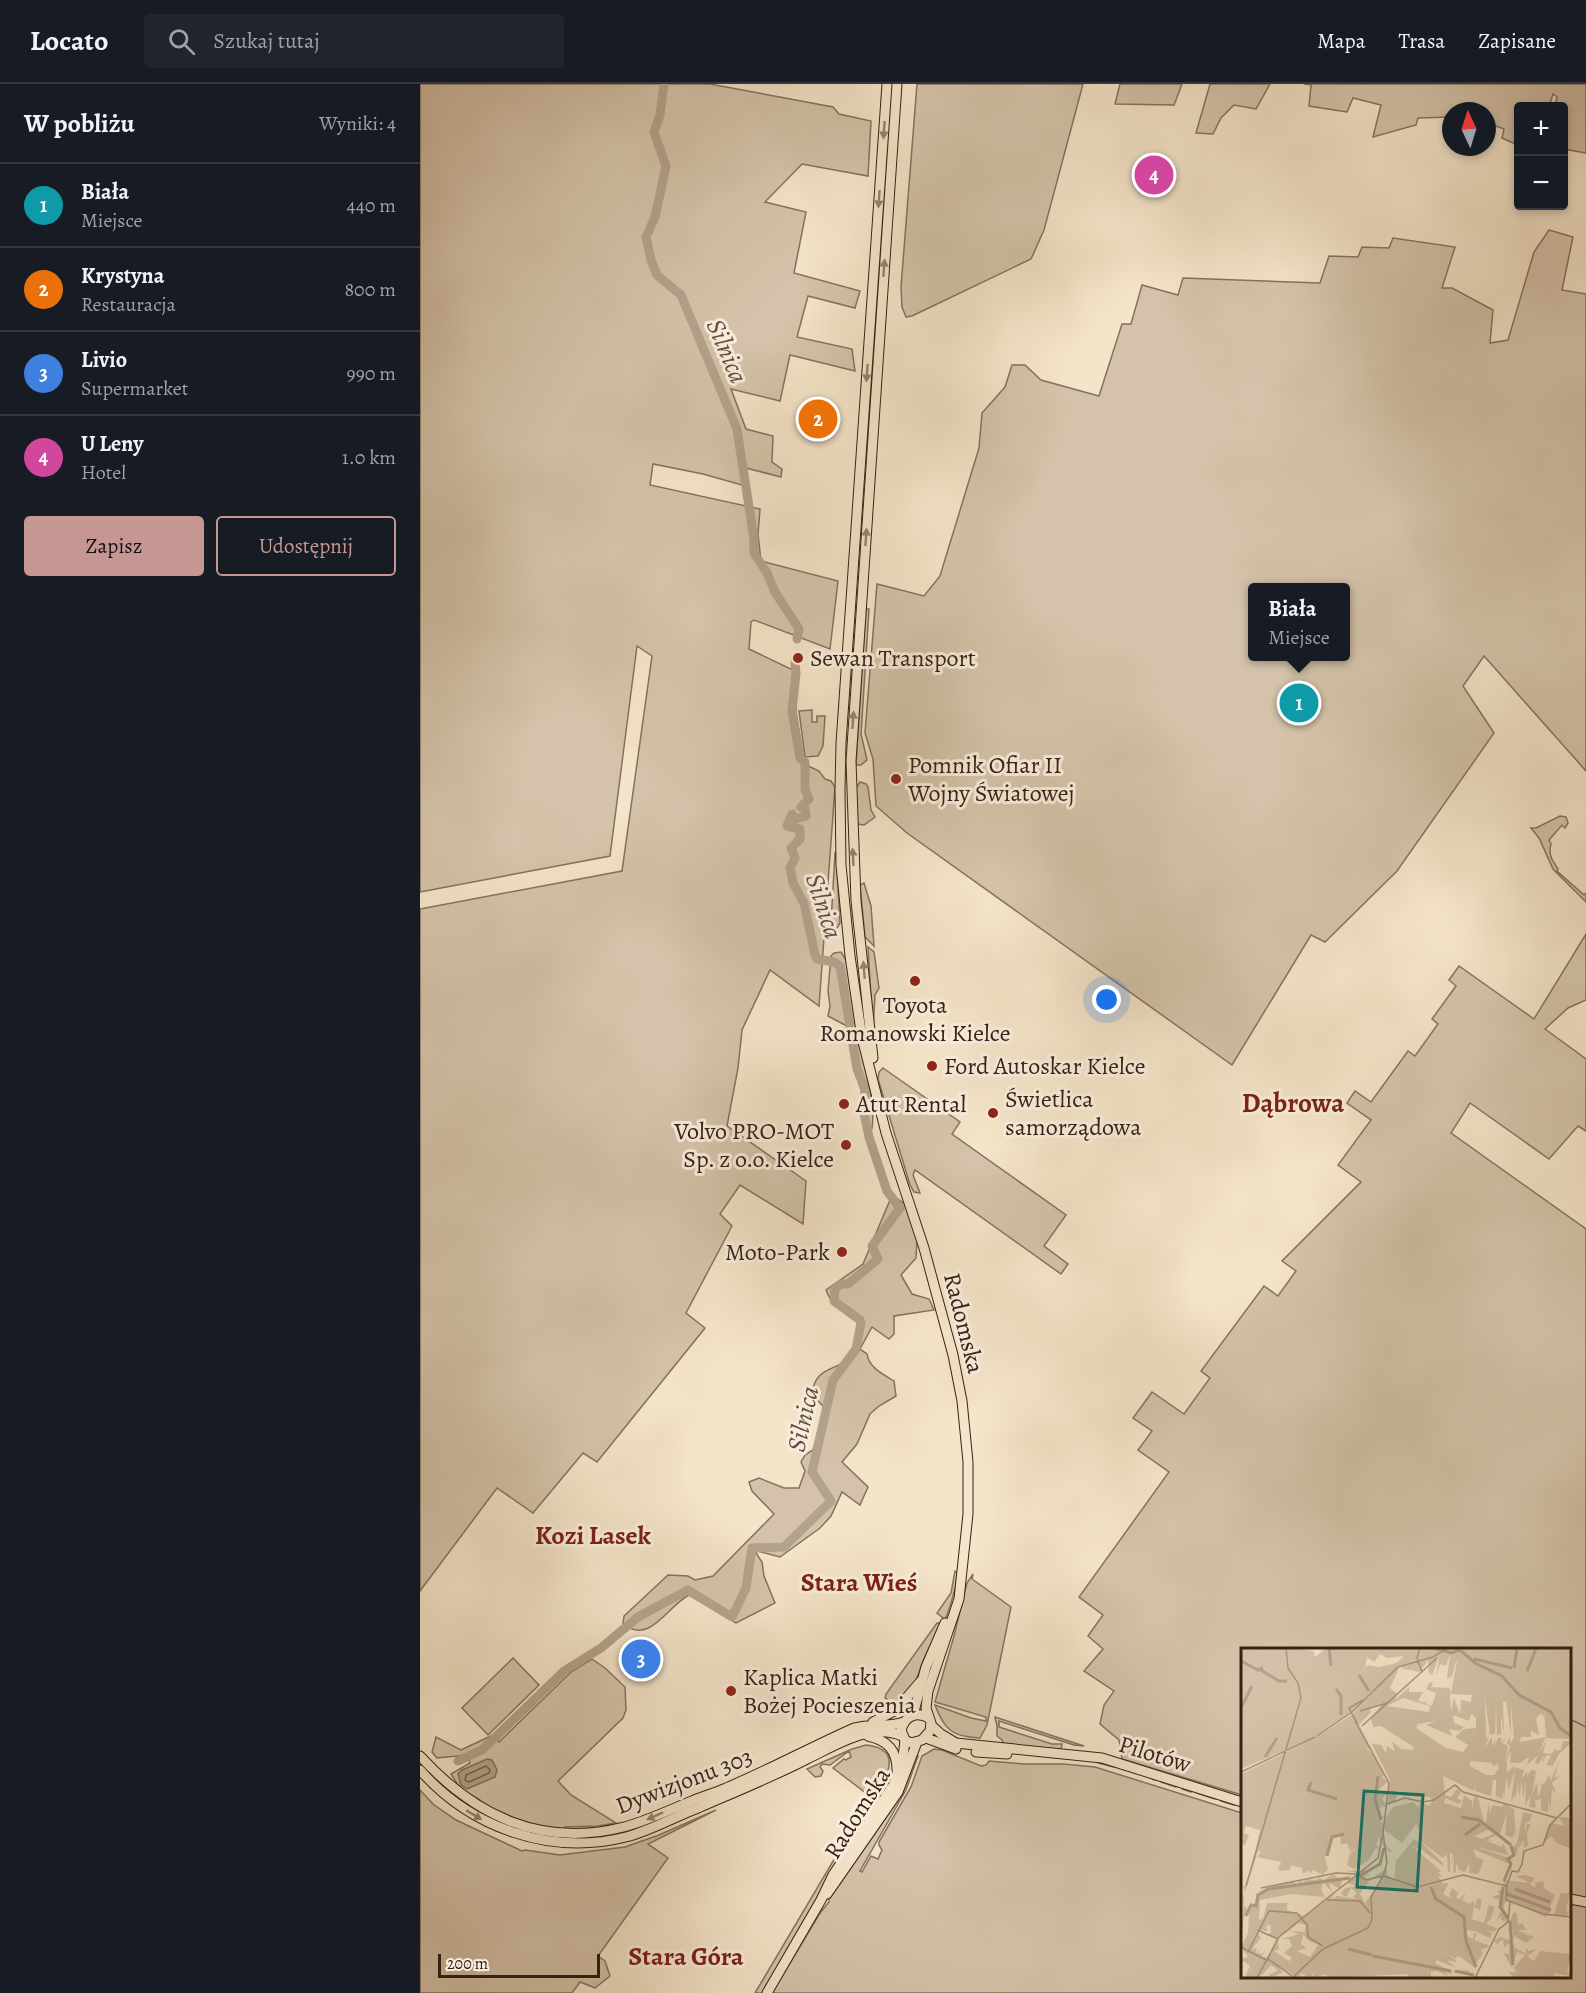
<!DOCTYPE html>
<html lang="pl">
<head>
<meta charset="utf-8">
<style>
  body { margin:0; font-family:Alegreya,serif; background:#20242c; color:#f1f3f6 }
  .controls { position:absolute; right:18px; top:18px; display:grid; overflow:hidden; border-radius:6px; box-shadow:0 3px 9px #0003 }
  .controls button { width:54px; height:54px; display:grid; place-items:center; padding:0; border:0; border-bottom:2px solid #363941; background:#171b24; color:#f1f3f6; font:30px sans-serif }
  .compass { position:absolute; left:1022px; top:18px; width:54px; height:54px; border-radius:50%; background:#171b24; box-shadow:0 3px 9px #0003; rotate:356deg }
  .scale { position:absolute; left:18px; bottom:15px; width:162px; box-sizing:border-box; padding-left:6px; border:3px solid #352115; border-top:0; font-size:16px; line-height:21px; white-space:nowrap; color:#352115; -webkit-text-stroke:4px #f8eddc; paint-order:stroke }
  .you { position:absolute; left:687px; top:916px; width:21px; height:21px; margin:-15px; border:4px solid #fff; border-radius:50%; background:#1a73e8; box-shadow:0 0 0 9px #1a73e833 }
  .badge { display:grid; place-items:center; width:39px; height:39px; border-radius:50%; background:#c59692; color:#fff; font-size:20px; font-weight:700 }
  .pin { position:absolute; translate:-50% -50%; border:3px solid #fff; box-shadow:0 2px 6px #0006 }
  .popup { position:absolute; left:828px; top:499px; width:102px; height:78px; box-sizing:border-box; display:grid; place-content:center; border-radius:6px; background:#171b24; filter:drop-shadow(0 2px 4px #0005); font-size:20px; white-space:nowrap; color:#9ea1a6 }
  .popup b { font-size:22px; color:#f1f3f6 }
  .popup::after { content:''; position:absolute; left:50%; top:100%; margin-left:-12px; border:12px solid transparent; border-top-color:#171b24 }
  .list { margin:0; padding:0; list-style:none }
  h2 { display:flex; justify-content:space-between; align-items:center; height:78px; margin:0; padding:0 24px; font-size:26px }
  h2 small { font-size:20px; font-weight:400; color:#9ea1a6 }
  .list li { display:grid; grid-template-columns:39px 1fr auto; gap:18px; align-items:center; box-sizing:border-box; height:84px; padding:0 24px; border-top:2px solid #363941 }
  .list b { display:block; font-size:22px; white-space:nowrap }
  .list p { margin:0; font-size:20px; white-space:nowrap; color:#9ea1a6 }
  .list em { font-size:20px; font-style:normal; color:#9ea1a6 }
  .actions { display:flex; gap:12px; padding:18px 24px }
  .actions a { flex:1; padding:14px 0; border:2px solid #c59692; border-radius:6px; text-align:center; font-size:21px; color:#c59692 }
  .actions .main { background:#c59692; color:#111 }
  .icon { flex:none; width:33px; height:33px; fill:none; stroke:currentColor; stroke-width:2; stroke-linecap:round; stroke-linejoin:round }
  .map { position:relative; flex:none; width:1166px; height:1909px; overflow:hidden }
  header { display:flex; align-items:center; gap:36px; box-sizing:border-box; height:84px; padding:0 30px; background:#171b24; border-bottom:2px solid #363941 }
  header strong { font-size:28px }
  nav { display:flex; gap:33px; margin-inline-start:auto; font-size:21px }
  .search { width:420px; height:54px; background:#20242c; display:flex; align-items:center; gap:15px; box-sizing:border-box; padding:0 21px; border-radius:6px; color:#9ea1a6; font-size:22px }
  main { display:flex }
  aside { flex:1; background:#171b24 }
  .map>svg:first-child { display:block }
  .green { fill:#d4c3aa; stroke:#847260; stroke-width:1.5; fill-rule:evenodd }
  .water { fill:#b3a28c; stroke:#816e5c; stroke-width:1.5 }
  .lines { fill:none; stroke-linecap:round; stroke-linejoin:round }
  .shore { stroke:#746250; stroke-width:1.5 }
  .stream { stroke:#816e5c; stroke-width:1.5 }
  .river { stroke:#b3a28c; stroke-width:9 }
  .major-casing { stroke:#352115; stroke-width:11 }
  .major { stroke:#f4e4c9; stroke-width:9 }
  .oneway { fill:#94826f }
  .poi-dot { fill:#8f2418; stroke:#f8eddc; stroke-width:2 }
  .labels { text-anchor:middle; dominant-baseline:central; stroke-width:6; stroke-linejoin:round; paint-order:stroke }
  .poi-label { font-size:24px; fill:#352115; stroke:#f8eddc; text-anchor:start }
  .street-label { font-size:24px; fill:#352115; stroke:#f8eddc }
  .water-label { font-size:26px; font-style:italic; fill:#614e3f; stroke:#f8eddc }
  .neighbourhood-label { font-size:26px; font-weight:bold; fill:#7a1f14; stroke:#f8eddc }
  .quarter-label { font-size:27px; font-weight:bold; fill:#7a1f14; stroke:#f8eddc }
  .inset-river { fill:none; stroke:#b3a28c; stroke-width:3 }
  .inset-road { fill:none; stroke:#a89681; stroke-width:1.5 }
  .view { fill:#0f766e; fill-opacity:0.15; stroke:#0f766e; stroke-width:3 }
  .inset-edge { fill:none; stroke:#352115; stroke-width:3 }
</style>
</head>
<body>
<header>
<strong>Locato</strong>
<div class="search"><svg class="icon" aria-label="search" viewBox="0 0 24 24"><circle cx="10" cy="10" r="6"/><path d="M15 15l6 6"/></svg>Szukaj tutaj</div>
<nav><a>Mapa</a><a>Trasa</a><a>Zapisane</a></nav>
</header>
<main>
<aside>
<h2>W pobliżu<small>Wyniki: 4</small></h2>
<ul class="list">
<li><span class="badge" style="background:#0f9aa8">1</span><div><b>Biała</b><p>Miejsce</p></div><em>440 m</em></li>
<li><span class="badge" style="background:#e8710a">2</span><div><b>Krystyna</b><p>Restauracja</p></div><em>800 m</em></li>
<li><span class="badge" style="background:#3f7fe0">3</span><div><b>Livio</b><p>Supermarket</p></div><em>990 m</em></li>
<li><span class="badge" style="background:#d1479c">4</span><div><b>U Leny</b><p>Hotel</p></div><em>1.0 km</em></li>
</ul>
<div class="actions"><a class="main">Zapisz</a><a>Udostępnij</a></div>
</aside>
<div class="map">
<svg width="1166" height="1909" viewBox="0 0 1166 1909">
  <rect width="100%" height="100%" fill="#f4e4c9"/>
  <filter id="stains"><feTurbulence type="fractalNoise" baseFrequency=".00333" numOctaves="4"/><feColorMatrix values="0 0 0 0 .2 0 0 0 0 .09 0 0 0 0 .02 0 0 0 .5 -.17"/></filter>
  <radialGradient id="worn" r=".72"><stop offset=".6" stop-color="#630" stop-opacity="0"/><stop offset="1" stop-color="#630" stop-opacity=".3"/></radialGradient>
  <!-- green -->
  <g class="green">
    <path d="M0,0H290L413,23L419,30L451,37L448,92L382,80L345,118L386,128L374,189L440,207L435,224L388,212L377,253L432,265L435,287L370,271L360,317L311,305L326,345L353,352L352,378L362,385L361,393L326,384L329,403L283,390L233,380L230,401L340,425L338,450L341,477L418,497L410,565L334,536L331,538L329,565L377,588L376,628L383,675L382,679L399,687L405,695L411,697L415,703L399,922L350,886L322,946L318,984L307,1042L386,1097L383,1140L320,1101L300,1130L312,1142L266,1229L285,1244L177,1378L163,1369L113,1429L77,1404L0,1507V825L202,787L232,572L217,562L190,772L0,808Z"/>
    <path d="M497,0H663L624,146L611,175L492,232L486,233L482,223L481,203Z"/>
    <path d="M700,0H762L754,21L695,20Z"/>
    <path d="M790,0H850L836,25L814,21L801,34L793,50L776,49Z"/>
    <path d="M884,0H1166V69L1144,65V22H1135L1137,13L1133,10L1129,22H1098V61L1082,54L1084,45L1067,39V27H1031V33L998,34L996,41L953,53L961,21L933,14L927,28L889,22L891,1Z"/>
    <path d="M1129,146L1153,153L1142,206L1166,210V687L1064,572L1043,602L1074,649L977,787L905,858L891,851L812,981L487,749L456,722L453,675L445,649L457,500L504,512L520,492L559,364L562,329L585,303L592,281H605L621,296L679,312L702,240H711L722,201L758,211L763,194L900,199L909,172L938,173L942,163L969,164L973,154L1035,163L1022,204H1032L1073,226L1070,259L1088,256L1114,168ZM832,504H926V572H832Z"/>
    <path d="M446,525H449L441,650L447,676L441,681H436Z"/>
    <path d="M392,626V638H397V632H405L403,662L398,672L385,673L379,627Z"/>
    <path d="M440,698L446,700L448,703L451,726L455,733L444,741L437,740L436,704Z"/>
    <path d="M1140,732L1146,733L1148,739L1145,744L1142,741L1129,756L1131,760C1128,771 1132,776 1138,785L1137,787L1164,811L1166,809V818L1133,785L1119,754L1111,744H1116Z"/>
    <path d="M416,768L420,839L410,856L415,769Z"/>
    <path d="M444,799L451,822L454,862L445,853L440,801Z"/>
    <path d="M1166,850V916L1148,924L1125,945L1166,975V1047L1158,1042L1129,1075L1050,1019L1031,1049L1166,1145V1814L1150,1811V1566H822V1711L702,1675L699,1656L680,1640L684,1621L694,1607L664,1587L683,1565L668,1552L683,1531L659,1513L749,1388L718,1366L732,1347L713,1334L732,1308L764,1330L790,1294L781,1287L844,1202L858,1212L876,1187L862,1177L941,1098L918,1081L951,1036L927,1019L935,1007L951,1018L988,967L995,972L1018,940L1012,935L1036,902L1029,896L1039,882L1114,935Z"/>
    <path d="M448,863L454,868L459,904L455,911L453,947Z"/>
    <path d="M421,868L426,876C430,899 433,923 437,946C441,968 461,1035 449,1052L444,1034L442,1009L434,984L427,942L408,932L410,922L408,907L411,872L414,869Z"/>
    <path d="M463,984L540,1038L532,1050L646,1131L624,1162L648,1180L641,1190L495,1086L493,1091L500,1109L494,1108L490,1101L458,995L459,988Z"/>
    <path d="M475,1113L485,1120L491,1134L497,1156L496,1174L481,1191L492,1210L509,1215L514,1226L474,1232V1250L469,1255L452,1243L440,1265L447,1270C449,1284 463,1290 474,1297L476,1312L459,1322L450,1330L437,1360L422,1378L448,1403L440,1421L422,1408L411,1432L400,1444L360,1473L337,1467L336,1469L342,1478L344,1492L355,1519L316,1539L269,1511C246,1523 231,1561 203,1540L204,1532L248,1491L268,1492L275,1496L293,1492L354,1430L332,1407L329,1398L339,1394L364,1404H379L385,1387L381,1378L385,1371L393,1366L405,1324L392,1311C395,1277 424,1290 436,1265C439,1258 438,1244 439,1236C424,1230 412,1222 406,1206L443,1180L470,1116Z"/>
    <path d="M535,1487L538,1489C535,1507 530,1526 522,1542C518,1550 512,1558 508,1566C494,1594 499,1608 468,1626L470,1617L465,1614L466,1610L517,1539H520L523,1534L517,1529L531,1509Z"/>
    <path d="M553,1490L552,1495L591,1523L567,1641L560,1654C533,1653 524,1646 515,1621L551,1634L566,1637V1633L515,1618L534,1552L547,1499Z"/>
    <path d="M93,1574L119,1601L68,1651L42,1624Z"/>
    <path d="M172,1575L185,1584L205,1603L206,1626L203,1634L138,1697L151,1711L196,1739L178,1742L145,1743L144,1746L107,1740L60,1720V1716L41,1706L31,1690L50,1679L48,1671L17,1674L12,1668L16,1653L41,1666L73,1651L79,1658L151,1588Z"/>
    <path d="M575,1634V1633L664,1662L654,1661L579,1637V1643L632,1660H642L641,1666L584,1661L582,1656L577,1652V1641Z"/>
    <path d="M446,1661C486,1665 465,1697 452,1716L451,1713L413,1684L424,1675L426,1676L431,1673L429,1667L410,1681L402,1680L400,1683L403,1687L401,1692L395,1693L387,1685L432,1665Z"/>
    <path d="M514,1665L522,1666L561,1682L566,1681L569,1677L604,1680H644L675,1683L822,1729V1892H1150V1818L1166,1821V1909H352L400,1829L409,1818V1813L495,1671L498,1672L486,1706L440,1787L442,1788L451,1772L458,1775L462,1766L459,1761V1758L491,1703L502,1672Z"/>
    <path d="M0,1706L13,1720L36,1736L102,1767L105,1766L140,1771L205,1763L239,1751L296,1726L228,1760L248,1774L178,1872L185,1877L190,1892L175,1904L160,1898L152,1909H0Z"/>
    <path d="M438,1735H443L445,1738L416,1781L342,1909H335Z"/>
  </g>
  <!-- water -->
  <path class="water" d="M67,1675L72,1676L77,1686L75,1693L47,1705L41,1701L38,1690L42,1686Z"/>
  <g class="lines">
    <!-- shore -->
    <path class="shore" d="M66,1682L70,1686L69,1689L49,1698L45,1696L46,1691Z"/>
    <!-- stream -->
    <g class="stream">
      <path d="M1150,1635L1166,1643"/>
      <path d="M678,1679L694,1683"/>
      <path d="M732,1695L735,1696"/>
      <path d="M741,1698L756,1703"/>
      <path d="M762,1705L771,1708"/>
      <path d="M777,1709L795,1715"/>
      <path d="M801,1717L814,1721"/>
      <path d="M820,1723L822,1724"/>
    </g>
    <!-- river -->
    <g class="river">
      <path d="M244,0L240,31L234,48L246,82L235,133L226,153L231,176L237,191L261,211L317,345L334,455V469L347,489L355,508L379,545L377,555"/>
      <path d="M38,1677L62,1666L144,1587L181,1564L218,1533L268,1506L312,1533L326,1504L332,1464L364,1463L411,1417L392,1388L413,1296L436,1265L441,1239L440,1236L414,1217L415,1205L421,1200H428L458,1175L452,1162L480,1124L467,1107L449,1053L444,1029L445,1005L437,985L420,882L414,878L397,875L395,871L384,819L373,799L370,784L375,774L371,764L380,755V745L367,742L372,730L375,735L386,732L385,725L381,723L389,715L385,705V678L380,674L372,627L376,589L375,579"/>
    </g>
    <!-- major casing -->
    <g class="major-casing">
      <g id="major">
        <path d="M467,0L421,659L420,706L421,781L430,872L442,954L466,1049L504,1164L533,1271L542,1317L548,1378V1430L539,1515L508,1607L506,1624L511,1639L510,1647L502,1656L491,1659L485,1656L481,1646C485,1632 496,1627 509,1634"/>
        <path d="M453,974L436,817L431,677L477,0"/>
        <path d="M493,1631L506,1583L525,1539"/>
        <path d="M453,1638L476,1626L501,1597"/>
        <path d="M511,1641L521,1650L536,1659L682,1674L822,1718"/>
        <path d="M448,1652C467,1656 477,1666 477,1686"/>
        <path d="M506,1654L536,1665"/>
        <path d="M556,1668L587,1670"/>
        <path d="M0,1672C55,1732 121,1764 204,1743C227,1737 249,1726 272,1717C283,1712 295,1709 306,1704C349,1686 391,1663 434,1644C451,1639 468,1644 484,1638"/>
        <path d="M0,1686C51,1744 130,1772 206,1753C232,1746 254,1733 278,1724C315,1708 352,1693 387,1675C415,1662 450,1638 482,1652"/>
        <path d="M407,1810L478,1708L497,1658"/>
        <path d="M1150,1815L1166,1818"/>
        <path d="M347,1909L401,1816L413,1791L474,1700L483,1673L485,1656"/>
      </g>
    </g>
    <!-- major -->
    <use href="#major" class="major"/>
  </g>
  <!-- one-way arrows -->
  <defs><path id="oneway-solid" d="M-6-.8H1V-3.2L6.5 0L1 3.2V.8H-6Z" transform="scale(1.5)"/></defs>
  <g class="oneway">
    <use href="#oneway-solid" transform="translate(464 46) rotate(94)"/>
    <use href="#oneway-solid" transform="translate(459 115) rotate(94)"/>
    <use href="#oneway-solid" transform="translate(464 184) rotate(-86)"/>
    <use href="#oneway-solid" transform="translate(447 289) rotate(94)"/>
    <use href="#oneway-solid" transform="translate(446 453) rotate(-86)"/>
    <use href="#oneway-solid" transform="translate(433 636) rotate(-86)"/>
    <use href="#oneway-solid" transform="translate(433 773) rotate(-93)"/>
    <use href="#oneway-solid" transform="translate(444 886) rotate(-95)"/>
    <use href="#oneway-solid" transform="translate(54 1731) rotate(31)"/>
    <use href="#oneway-solid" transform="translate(235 1732) rotate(156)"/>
  </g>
  <!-- markers -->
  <g class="poi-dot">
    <circle cx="378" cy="574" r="6"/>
    <circle cx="476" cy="695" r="6"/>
    <circle cx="495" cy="897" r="6"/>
    <circle cx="512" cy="982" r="6"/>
    <circle cx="424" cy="1020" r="6"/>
    <circle cx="573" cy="1029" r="6"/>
    <circle cx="426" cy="1061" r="6"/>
    <circle cx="422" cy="1168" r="6"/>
    <circle cx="311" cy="1607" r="6"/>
  </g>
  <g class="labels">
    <!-- poi labels -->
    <g class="poi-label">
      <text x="390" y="574">Sewan Transport</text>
      <text x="488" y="681">Pomnik Ofiar II<tspan x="488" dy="28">Wojny Światowej</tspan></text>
      <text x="495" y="921" text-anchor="middle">Toyota<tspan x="495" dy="28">Romanowski Kielce</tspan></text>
      <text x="524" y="982">Ford Autoskar Kielce</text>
      <text x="585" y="1015">Świetlica<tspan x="585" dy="28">samorządowa</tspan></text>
      <text x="436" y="1020">Atut Rental</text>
      <text x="414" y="1047" text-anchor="end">Volvo PRO-MOT<tspan x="414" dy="28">Sp. z o.o. Kielce</tspan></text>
      <text x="410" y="1168" text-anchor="end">Moto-Park</text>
      <text x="323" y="1593">Kaplica Matki<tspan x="323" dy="28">Bożej Pocieszenia</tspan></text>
    </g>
    <!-- street labels -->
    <g class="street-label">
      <text transform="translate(544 1239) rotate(76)">Radomska</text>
      <text transform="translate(735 1670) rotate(17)">Pilotów</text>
      <text transform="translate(264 1697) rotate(-21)">Dywizjonu 303</text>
      <text transform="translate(437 1729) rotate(-58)">Radomska</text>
    </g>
    <!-- water labels -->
    <g class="water-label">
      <text transform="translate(307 267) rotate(67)">Silnica</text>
      <text transform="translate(404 822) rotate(72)">Silnica</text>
      <text transform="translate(383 1335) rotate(-77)">Silnica</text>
    </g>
    <!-- neighbourhood labels -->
    <g class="neighbourhood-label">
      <text x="173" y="1451">Kozi Lasek</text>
      <text x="439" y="1498">Stara Wieś</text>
      <text x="266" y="1872">Stara Góra</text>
    </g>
    <!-- quarter labels -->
    <g class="quarter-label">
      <text x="873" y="1019">Dąbrowa</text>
    </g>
  </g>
  <!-- overview -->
  <g transform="translate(821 1564)">
    <rect width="330" height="330" fill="#f4e4c9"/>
    <path d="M0,0H45L46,19V0L73,3L74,9L85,0H177L178,4L179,0H206L194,9L207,0H330V91L304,90L298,106L305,92L302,105L311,106L314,100L315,103L320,102L322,93H328L330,95L317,107L312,118L305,117L310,108L305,107L300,118L303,107L297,117L294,114L297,107L286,117L288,109L279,115H269L270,103L266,110V124L272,119L283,122L280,132L286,123V128L290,122L295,123L291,147L296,134L297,150L301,138H297L303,136L309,126V134L320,109L313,130L320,127L311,135L315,145L311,142L309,163L308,150L307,164L300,162V151L294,152L295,160L288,159L290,147L284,158L285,133L282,150L281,133L278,150L277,135L274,152L273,147L270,155L274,122L268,141L265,130L263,152L262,142L261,151L255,148V132H252L250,148L234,143L235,131L233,143L202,128L204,147L210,149L216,141L220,144L216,150L221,153L218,156L204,150L203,155L220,160L223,147L231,153V163L233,148L237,149L244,178L248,154L249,166L251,157L262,159V155L273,161L275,190L273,184L272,190L264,187L266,164L259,186L272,199L276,195L282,164L291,166L289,173L284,175V185L286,175L290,177L286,184L287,197L283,200L282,192L278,201V193L276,207L260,187L246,182L233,188L241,191L252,186L256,187L247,191L252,193L244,192L261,199L262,195L267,207L232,198L268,210L270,216L264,232L289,235L275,228L285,227L294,230L289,237L295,239L294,235L302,233L304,241L314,247L308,261L271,247L310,263L305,269L269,253L264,254L262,262L269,273L273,264L276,266L277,277L281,275L286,282H276L293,289L285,295L273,288L271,300L274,294L273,299L285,306V300L288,303L296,301L286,308L293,313L299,303L330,306L326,324L328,326L330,323V328L313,325V328L328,330H274L266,323L275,325L273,319L284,307L276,304L271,320L263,305L268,306L269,297L264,295L266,298L263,299L262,291L256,296L253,293L259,289L271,293L272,282H267L270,275L260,272L261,268L255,272L261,262L259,252L251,249L259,246L256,243L260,242L269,216L232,201L235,209L243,212L237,226L228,225L229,214L224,224L218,222L215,215V224L212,225L213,209L210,219L212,207L209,204V224H207L206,206L202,210L179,193L202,215V218L178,200L172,199L201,224H197L201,229L197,228L202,235H208L202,246L211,251L208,246L211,240L217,245L220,239L215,250L219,251L225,244L221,252L228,256L233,253V259L237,250L241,252L239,262L233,259L231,270H227L243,275L248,257L254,259L250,269L258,261L245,276L257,281L252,284L243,281L251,285L249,290L234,283L226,282L225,288L232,291L233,285L236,286L233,292L249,298L240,302L242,306L234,316L235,321L218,308L214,310L200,303L214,311L215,314L206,312L215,320L196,312L194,315L209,323L227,322L230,328L210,323L211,326L205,324L207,328L196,323L190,324V330H168L167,326L87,330L84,326L71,330L75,322L69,330L60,325L57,330L36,318L42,324L30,330L28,327L37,322L30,317L23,325L25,330L23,325L19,328L21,330L4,329L9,318L3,313L0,317L3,320L0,321V316L1,314V310L7,309L0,299L7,285L8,265L3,269L0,288L4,241L0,239L5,238L9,226L19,182L5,178L3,185L8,187L4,197L0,196V126L74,90L0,121ZM139,6L146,10L163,8L155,15L138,19L126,17L124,21L126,9L133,14ZM209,6L206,31L211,28L217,8L210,45L208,40L190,39L192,35L189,34L185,41L195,45L191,58L185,56L186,52L184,55L177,53L182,44H168V39L154,52L156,46L149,40L158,20L162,18L160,25L162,21L179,24L187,12L188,27L190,25L191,28L198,8L195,29L199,16L205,18ZM193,9L156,20L110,67L76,89L118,58L158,18ZM209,46L231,47L230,54L220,52L219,66L213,50L210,63ZM244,49L249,87L254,85L255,55L256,87L260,86V66L263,86L262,54L265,53L270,87V57L273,89L269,96V89L266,95L269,98L264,114L267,97L262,96L264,90L261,95L260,89L257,90L253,100L255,91L251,97V89L243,101L248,89L245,91ZM162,50L189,58L188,64L146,58ZM142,55L130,70L132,79L140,78L173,99L171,102L160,101L151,93L154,104L146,98L145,105L140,97L131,96L149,132L147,156L154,154L158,143L163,144L162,148L189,149L191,153L188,158L180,154L177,159L172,154L152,159L144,171L143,182L161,195L175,176L183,190L177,184L180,189L177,194L173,191L155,213L153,231L146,227V220L128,232L124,229L128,225L122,221L117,225L114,222L105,224H114L113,229L97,230L92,226L83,232L79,230L87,221L84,210L91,188H99L100,197L106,195L109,203L116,200L109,205L106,217L113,221L127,213L135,200L139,202L135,196L138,189L144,201L152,205L142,194V175L138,172L143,169L134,163L140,164L138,160L145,158L141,150L146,146L136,143L147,134L141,129L143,127L133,107L125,100H130L118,77L130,64L128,60ZM303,62L305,89L279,94L280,89H290V83L298,87L295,70L300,65L303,69ZM230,66L235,70V80L223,81L214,89L227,97L222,104L205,100L175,80L177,76L195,73L185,77L211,88L208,81L219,83L223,79L213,75L212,67L228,73ZM229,113L250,115L253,119L256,115L258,120L253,127H245L229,118ZM17,203L20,204L16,209L40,214L37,221L39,223L49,222L50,217L61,220L62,226L68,222L69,226L72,222L82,227L75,232L66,231L61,235L59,231L56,236L50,232L47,236V233L29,239L17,247L14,243L17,252L6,261L1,254ZM110,229L107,235L115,238L103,241L100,246L105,249L110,240L116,245L112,249L116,251L96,248L90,252L93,246L63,268L46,262V255H26L22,270L18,272L19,252L50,246L84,249L80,242L82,234L91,244L88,235L99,241L101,232ZM138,229L140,232L124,255L119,246L129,232ZM57,275L65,277L63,287L68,293L77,297L69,309L56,303L66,300L60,296L63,284L48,283ZM29,276L30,285H28L26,290L28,287L36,290L26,310L21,308L25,302L21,306L17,305L23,296L15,306L16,300L11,301L20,290L15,282L27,283L25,279ZM48,283L58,286L40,291H48L51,298L43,305L51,310L48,313L33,303L38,301L36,290ZM318,169L330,170V201L316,195L310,188L303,195L310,175L324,178ZM329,242L325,263L328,264L325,268L313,267L320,244L326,246Z" fill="#d4c3aa" fill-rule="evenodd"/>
    <path class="inset-river" d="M88,0L90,18M193,0L210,5L219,2L234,15L261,28L278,47L310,64L319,80L330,88M233,11L271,20M0,13L17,22L22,20M273,20L276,0M20,22L38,33H46M286,23L295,1M118,27L128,43M95,41L100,48V67M0,60L11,38M24,109L36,90M137,128L134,151L140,172M70,134L67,142L96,151M220,169L238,172L270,197M224,187L239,176M86,208L91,189L103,186M118,228L139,216L143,200M263,233L270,216L267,211L273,207L270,198M190,239L195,251L223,269L225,293L235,319M262,239L259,259L267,270M274,241L309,254M266,246L310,262M5,268L10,257L15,258L17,247L27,241L109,230M269,273L272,317M107,301L131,307M132,308L210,323M214,323L233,327"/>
    <path class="inset-road" d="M179,0L176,10L181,24M119,63L146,55M114,73L148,135L142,184L146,215L142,228M116,75L108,60L122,52M121,78L196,10M76,88L111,64L157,19L192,9L207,0M0,124L74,89M146,156L164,150L182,154L193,152L214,137L222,144L316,170M117,226L137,210L141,189M116,227L125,232L142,228M143,228L176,239L222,227L266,238L265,252L302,266L330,269M266,237L271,223L277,224L281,216L283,203L302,197L309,177L330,156M5,238L60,50L57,35L47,20L45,0M20,240L95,225L116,226M85,251L116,227M86,252L119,253L129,265M66,276L67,289L82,298M16,282L37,291M0,299L27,313M7,304L28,263L56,265L66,277M27,311L51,328M16,330L38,289L85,251M51,330L82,301L127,280L131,271L130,249L142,228M234,330L258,281L267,274L269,254"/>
    <path class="view" d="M123,143L182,147L176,243L116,239Z"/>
    <rect width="330" height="330" class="inset-edge"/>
  </g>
  <rect width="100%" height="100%" filter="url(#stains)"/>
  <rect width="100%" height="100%" fill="url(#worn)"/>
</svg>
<div class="controls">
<button>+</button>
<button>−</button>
</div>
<svg class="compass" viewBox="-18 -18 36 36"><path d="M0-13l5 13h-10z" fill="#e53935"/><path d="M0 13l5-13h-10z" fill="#9ea1a6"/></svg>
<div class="scale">200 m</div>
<div class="you"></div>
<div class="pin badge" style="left:879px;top:619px;background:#0f9aa8">1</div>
<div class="popup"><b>Biała</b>Miejsce</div>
<div class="pin badge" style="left:398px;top:335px;background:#e8710a">2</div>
<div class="pin badge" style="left:221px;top:1575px;background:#3f7fe0">3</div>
<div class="pin badge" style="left:734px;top:91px;background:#d1479c">4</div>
</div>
</main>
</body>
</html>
